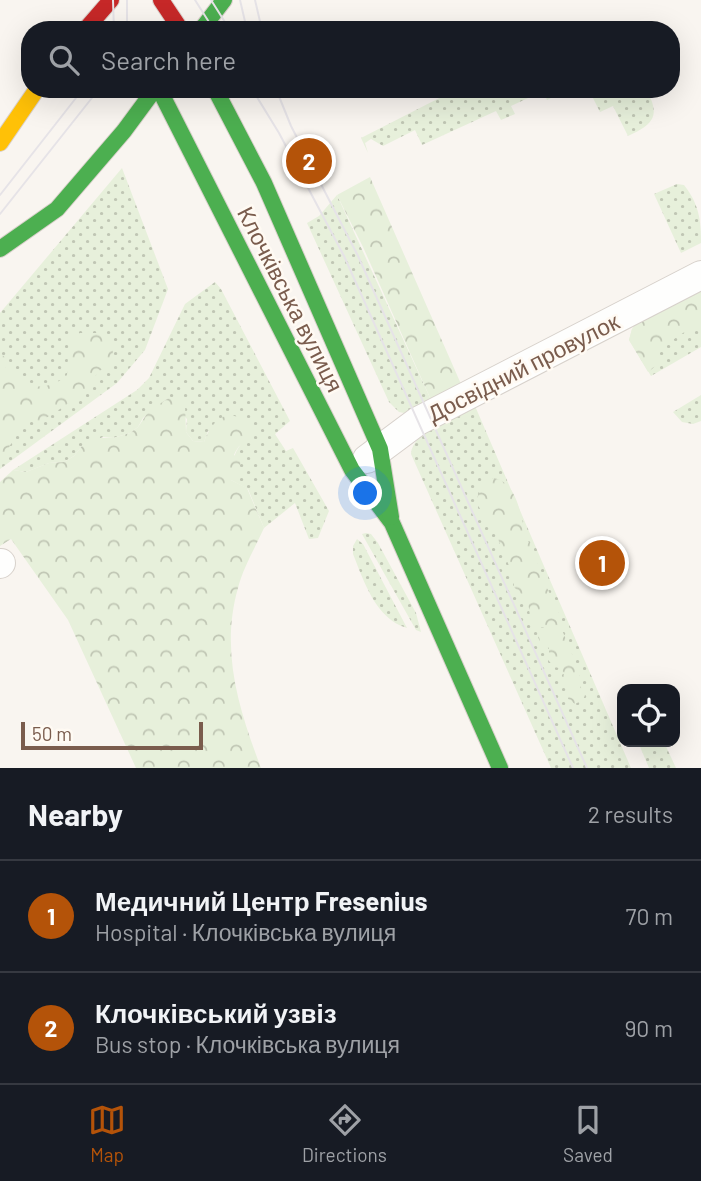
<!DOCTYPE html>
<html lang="en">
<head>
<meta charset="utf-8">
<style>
  body { margin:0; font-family:Barlow,sans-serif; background:#20242c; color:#f1f3f6 }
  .controls { position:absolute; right:21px; bottom:21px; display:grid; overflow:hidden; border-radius:14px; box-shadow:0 7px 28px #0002 }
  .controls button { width:63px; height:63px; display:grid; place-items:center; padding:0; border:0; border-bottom:2px solid #363941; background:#171b24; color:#f1f3f6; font:35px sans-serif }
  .scale { position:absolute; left:21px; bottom:18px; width:182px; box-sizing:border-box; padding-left:7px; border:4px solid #7a5c4d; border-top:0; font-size:19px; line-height:24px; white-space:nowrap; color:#7a5c4d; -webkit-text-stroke:5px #fffaf3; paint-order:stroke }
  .you { position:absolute; left:366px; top:494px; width:24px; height:24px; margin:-18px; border:5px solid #fff; border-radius:50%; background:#1a73e8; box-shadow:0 0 0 10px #1a73e833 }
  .badge { display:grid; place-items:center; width:46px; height:46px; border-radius:50%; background:#b45309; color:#fff; font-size:23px; font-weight:700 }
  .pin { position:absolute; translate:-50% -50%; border:4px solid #fff; box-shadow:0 2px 7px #0006 }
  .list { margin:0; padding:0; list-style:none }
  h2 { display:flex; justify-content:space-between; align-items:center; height:91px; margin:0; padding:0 28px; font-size:30px }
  h2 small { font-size:23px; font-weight:400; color:#9ea1a6 }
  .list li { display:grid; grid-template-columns:46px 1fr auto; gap:21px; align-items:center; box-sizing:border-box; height:112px; padding:0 28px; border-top:2px solid #363941 }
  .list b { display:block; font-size:26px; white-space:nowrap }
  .list p { margin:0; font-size:23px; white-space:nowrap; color:#9ea1a6 }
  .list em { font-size:23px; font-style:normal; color:#9ea1a6 }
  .icon { flex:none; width:38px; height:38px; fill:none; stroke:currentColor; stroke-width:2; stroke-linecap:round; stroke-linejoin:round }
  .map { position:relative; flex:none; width:701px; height:768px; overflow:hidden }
  .search { position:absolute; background:#171b24; box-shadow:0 7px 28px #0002; left:21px; right:21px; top:21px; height:77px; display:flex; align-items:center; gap:18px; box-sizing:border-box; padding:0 24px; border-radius:28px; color:#9ea1a6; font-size:26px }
  .sheet { height:315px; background:#171b24 }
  nav { display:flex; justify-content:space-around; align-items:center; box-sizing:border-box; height:98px; border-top:2px solid #363941; background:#171b24; font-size:19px; color:#9ea1a6 }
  nav a { display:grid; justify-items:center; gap:4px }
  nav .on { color:#b45309 }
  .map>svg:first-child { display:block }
  .grass { fill:url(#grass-dots) }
  .forest { fill:url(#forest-crowns) }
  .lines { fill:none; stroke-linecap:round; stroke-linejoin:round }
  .street-casing { stroke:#d7d1cb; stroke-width:30 }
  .fast-casing { stroke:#dad1cc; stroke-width:18 }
  .slow-casing { stroke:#dad1cc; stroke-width:18 }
  .jam-casing { stroke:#dad1cc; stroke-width:18 }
  .street { stroke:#fefefd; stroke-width:28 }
  .fast { stroke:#4caf50; stroke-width:16 }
  .slow { stroke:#ffc107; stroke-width:16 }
  .jam { stroke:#c62828; stroke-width:16 }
  .tram { stroke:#e6e3e7; stroke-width:2 }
  .labels { text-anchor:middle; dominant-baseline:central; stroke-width:5; stroke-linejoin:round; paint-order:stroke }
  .street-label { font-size:23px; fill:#7a5c4d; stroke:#fffaf3 }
</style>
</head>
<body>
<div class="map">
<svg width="701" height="768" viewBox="0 0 701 768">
  <defs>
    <pattern id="grass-dots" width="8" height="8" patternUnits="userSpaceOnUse" patternTransform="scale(1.75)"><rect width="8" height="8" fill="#e7f0db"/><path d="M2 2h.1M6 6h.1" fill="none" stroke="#c0c6b4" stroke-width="1.8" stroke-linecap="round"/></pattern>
    <pattern id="forest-crowns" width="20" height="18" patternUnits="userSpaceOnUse" patternTransform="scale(1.75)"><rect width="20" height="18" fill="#e7f0db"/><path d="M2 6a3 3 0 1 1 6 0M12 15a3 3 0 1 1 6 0" fill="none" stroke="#c0c6b4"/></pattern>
  </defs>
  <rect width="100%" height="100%" fill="#f9f5f0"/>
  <!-- grass -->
  <g class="grass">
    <path d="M457,89H560L561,93L547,100L543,91L511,106L515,114L501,120L496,111L422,145L415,130L383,146L371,139L365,143L368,153L361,138Z"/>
    <path d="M596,89H646C661,116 654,124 628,136L613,106L600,112L593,98L599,95Z"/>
    <path d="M122,168L168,289L145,350L117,383L0,469V313Z"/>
    <path d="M677,184L684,185C699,204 701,220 701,243L681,253L654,194Z"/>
    <path d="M337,195L431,400L404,413L399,412L389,402L307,223L319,216Z"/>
    <path d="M215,282L221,289L290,421L275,434L286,451L293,448L329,511L318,538L309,539L295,503L264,528L248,489L231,480C233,465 232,452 244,441L208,431L204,442L193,441L186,432L187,419L167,399L143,418L138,427L130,433L113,438L103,437L82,446L74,456L64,462L49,463L26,472L13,470L137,390L149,378L185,304Z"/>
    <path d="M701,285V347L651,376L629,340L632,329Z"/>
    <path d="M701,395V421L693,424L682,422L673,412Z"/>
    <path d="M475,406L631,768H551L411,454C412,431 457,416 475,406Z"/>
    <path d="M366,533L371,534L378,543L416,613L421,632L416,630L362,534Z"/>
    <path d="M357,539L363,544L407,628C376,619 364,582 353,554V546Z"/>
    <path d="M638,742H664L676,768H649Z"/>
  </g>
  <!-- forest -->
  <g class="forest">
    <path d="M370,177L461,384L431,400L363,247L337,195Z"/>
    <path d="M701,285V321L665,345L658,353C658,362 656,367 648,372L629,340L632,329L640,317Z"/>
    <path d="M80,333H97L111,342L113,352L112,364L99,371L84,393L54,413L41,421H24C13,434 14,445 0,459V353L7,359L5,367C11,371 17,379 23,383C38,390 56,386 67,375L69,340Z"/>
    <path d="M175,397L185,404L186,432L193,441L204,442C210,425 224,407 243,420C249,425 252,426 254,434L251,440C242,442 238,446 234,455L240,460C241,469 238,474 231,480L247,488L264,528C255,548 243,568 238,588C220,651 239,710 261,768H136L68,620L11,539L0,546V482L13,470L26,472L49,463L64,462L74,456L82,446L91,438H113L130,433L138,427L149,411L167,399Z"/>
    <path d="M493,478C519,482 520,518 527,538C531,549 539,557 538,570L558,610L562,630L578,668L580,681L579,684L585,695L583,700L575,704L568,699L570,689L562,686L564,673L560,668L554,667L549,661V648L540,642L538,637L541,634H546V628L539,627L530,616L528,601L514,587L513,575L499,542L497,531L483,515L479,507L477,498L480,490L485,482Z"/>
  </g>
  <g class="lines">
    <!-- street casing -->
    <g class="street-casing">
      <g id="street">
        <path d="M367,459L418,421L701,275"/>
        <path d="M0,564L1,563"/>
      </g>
    </g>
    <!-- fast casing -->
    <g class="fast-casing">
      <g id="fast">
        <path d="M201,30L224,0"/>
        <path d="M159,89L352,470L392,523L500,768"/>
        <path d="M215,89L264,183L380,449L391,517"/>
        <path d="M0,249L57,209L124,131L155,89"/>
      </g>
    </g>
    <!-- slow casing -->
    <g class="slow-casing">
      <path id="slow" d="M0,143L37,89"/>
    </g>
    <!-- jam casing -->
    <g class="jam-casing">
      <g id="jam">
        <path d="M161,0L181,30"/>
        <path d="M85,30L111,0"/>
      </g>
    </g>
    <!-- street -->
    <use href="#street" class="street"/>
    <!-- fast -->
    <use href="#fast" class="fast"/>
    <!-- slow -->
    <use href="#slow" class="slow"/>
    <!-- jam -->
    <use href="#jam" class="jam"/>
    <!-- tram -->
    <g class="tram">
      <path d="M113,0L114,30"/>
      <path d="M195,0L214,30"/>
      <path d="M211,0L230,30"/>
      <path d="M240,0L247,30"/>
      <path d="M255,0L262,30"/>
      <path d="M127,30V0"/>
      <path d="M252,89L279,133L344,256L573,768"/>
      <path d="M276,89L291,126L358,256L587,768"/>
      <path d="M0,195L83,89"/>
      <path d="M0,214L99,89"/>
    </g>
  </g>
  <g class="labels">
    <!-- street labels -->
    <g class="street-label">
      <text transform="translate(291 299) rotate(63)">Клочківська вулиця</text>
      <text transform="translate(523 367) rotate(-27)">Досвідний провулок</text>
    </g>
  </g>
</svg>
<div class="controls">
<button><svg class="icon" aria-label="locate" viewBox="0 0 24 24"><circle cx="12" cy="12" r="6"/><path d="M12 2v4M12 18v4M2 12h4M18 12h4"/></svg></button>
</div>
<div class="scale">50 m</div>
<div class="you"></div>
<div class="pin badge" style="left:602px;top:563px">1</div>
<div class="pin badge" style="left:309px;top:161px">2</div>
<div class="search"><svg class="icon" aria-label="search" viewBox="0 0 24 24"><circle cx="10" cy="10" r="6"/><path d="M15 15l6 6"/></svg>Search here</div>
</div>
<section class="sheet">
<h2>Nearby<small>2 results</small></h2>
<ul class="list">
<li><span class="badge">1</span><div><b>Медичний Центр Fresenius</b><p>Hospital · Клочківська вулиця</p></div><em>70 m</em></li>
<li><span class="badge">2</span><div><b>Клочківський узвіз</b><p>Bus stop · Клочківська вулиця</p></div><em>90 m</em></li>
</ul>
</section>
<nav>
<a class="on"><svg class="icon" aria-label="map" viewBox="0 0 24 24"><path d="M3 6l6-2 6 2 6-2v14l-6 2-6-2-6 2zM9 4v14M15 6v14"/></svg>Map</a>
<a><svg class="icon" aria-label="directions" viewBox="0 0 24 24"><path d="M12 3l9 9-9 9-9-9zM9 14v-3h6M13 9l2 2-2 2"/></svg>Directions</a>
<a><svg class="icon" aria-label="saved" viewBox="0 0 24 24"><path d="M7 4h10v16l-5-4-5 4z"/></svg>Saved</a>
</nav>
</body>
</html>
